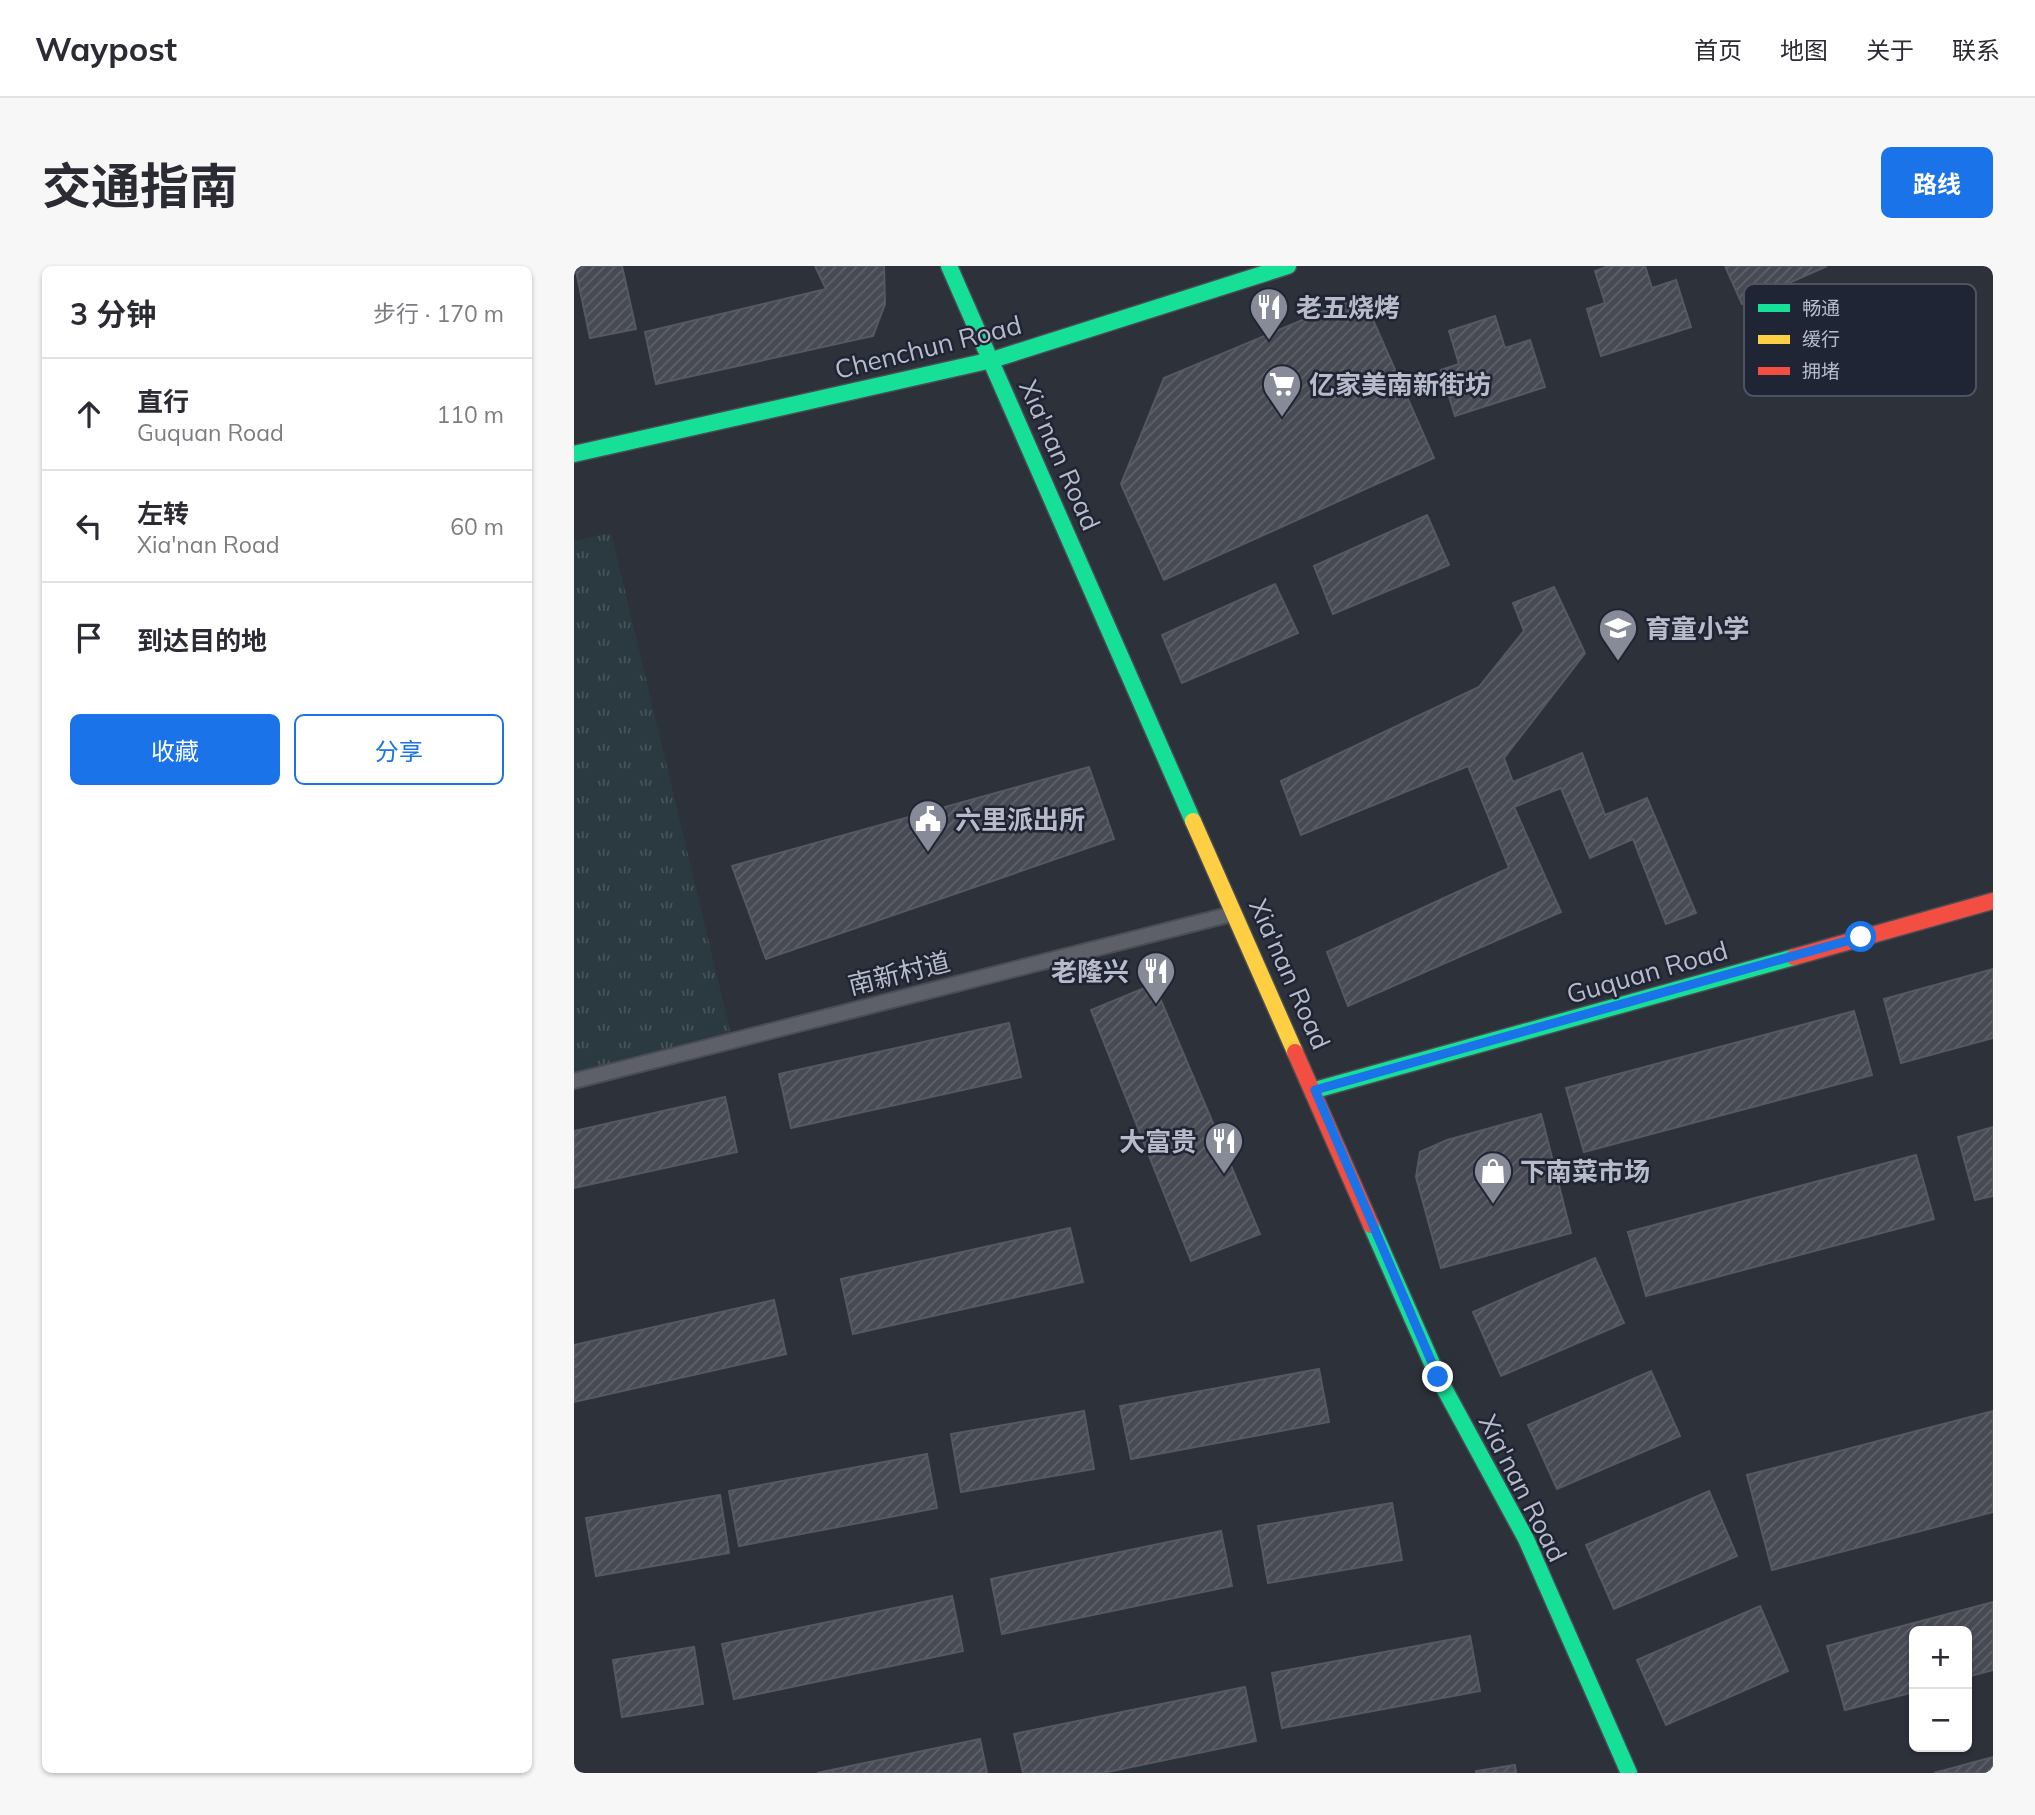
<!DOCTYPE html>
<html lang="zh">
<head>
<meta charset="utf-8">
<style>
  body { margin:0; font-family:Mulish,"Noto Sans SC",sans-serif; background:#f7f7f7; color:#2b2b33 }
  .controls { position:absolute; right:21px; bottom:21px; display:grid; overflow:hidden; border-radius:10px; box-shadow:0 2px 5px #0004 }
  .controls button { width:63px; height:63px; display:grid; place-items:center; padding:0; border:0; border-bottom:2px solid #e1e1e2; background:#fff; color:#2b2b33; font:35px sans-serif }
  .stop { position:absolute; width:21px; height:21px; margin:-16px; border:5px solid #1a73e8; border-radius:50%; background:#fff }
  .stop.end { background:#1a73e8; border-color:#fff; box-shadow:0 2px 7px #0008 }
  .list { margin:0; padding:0; list-style:none }
  h2 { display:flex; justify-content:space-between; align-items:center; height:91px; margin:0; padding:0 28px; font-size:30px }
  h2 small { font-size:23px; font-weight:400; color:#7c7c81 }
  .list li { display:grid; grid-template-columns:46px 1fr auto; gap:21px; align-items:center; box-sizing:border-box; height:112px; padding:0 28px; border-top:2px solid #e1e1e2 }
  .list b { display:block; font-size:26px; white-space:nowrap }
  .list p { margin:0; font-size:23px; white-space:nowrap; color:#7c7c81 }
  .list em { font-size:23px; font-style:normal; color:#7c7c81 }
  .actions { display:flex; gap:14px; padding:21px 28px }
  .actions a { flex:1; padding:16px 0; border:2px solid #1a73e8; border-radius:10px; text-align:center; font-size:24px; color:#1a73e8 }
  .actions .main { background:#1a73e8; color:#fff }
  .icon { flex:none; width:38px; height:38px; fill:none; stroke:currentColor; stroke-width:2; stroke-linecap:round; stroke-linejoin:round }
  .map { position:relative; flex:none; width:1419px; height:1507px; overflow:hidden; border-radius:10px }
  header { display:flex; align-items:center; gap:42px; box-sizing:border-box; height:98px; padding:0 35px; background:#fff; border-bottom:2px solid #e1e1e2 }
  header strong { font-size:33px }
  nav { display:flex; gap:38px; margin-inline-start:auto; font-size:24px }
  .intro { display:flex; align-items:center; justify-content:space-between; box-sizing:border-box; height:168px; padding:0 42px }
  h1 { margin:0; font-size:49px }
  .button { padding:18px 32px; border-radius:10px; background:#1a73e8; color:#fff; font-size:24px; font-weight:700 }
  main { display:flex; gap:42px; padding:0 42px }
  aside { flex:1; background:#fff; border-radius:10px; box-shadow:0 2px 5px #0004 }
  .map>svg:first-child { display:block }
  .park { fill:url(#park-tufts) }
  .building { fill:url(#building-hatch); stroke:#555961; stroke-width:2 }
  .lines { fill:none; stroke-linecap:round; stroke-linejoin:round }
  .lane-casing { stroke:#4b4d54; stroke-width:18 }
  .fast-casing { stroke:#4b4d54; stroke-width:19 }
  .slow-casing { stroke:#4b4d54; stroke-width:19 }
  .jam-casing { stroke:#4b4d54; stroke-width:19 }
  .lane { stroke:#5d6068; stroke-width:14 }
  .fast { stroke:#16e098; stroke-width:16 }
  .slow { stroke:#ffcf43; stroke-width:16 }
  .jam { stroke:#f24e42; stroke-width:16 }
  .route { stroke:#1a73e8; stroke-width:9 }
  .labels { text-anchor:middle; dominant-baseline:central; stroke-width:5; stroke-linejoin:round; paint-order:stroke }
  .poi-label { font-size:26px; font-weight:bold; fill:#b8bcca; stroke:#202535; text-anchor:start }
  .street-label { font-size:26px; fill:#b8bcca; stroke:#202535 }
  .key { fill:#202535; stroke:#4e5262; stroke-width:2 }
  .key-label { font-size:19px; fill:#b8bcca }
</style>
</head>
<body>
<header>
<strong>Waypost</strong>
<nav><a>首页</a><a>地图</a><a>关于</a><a>联系</a></nav>
</header>
<div class="intro"><h1>交通指南</h1><a class="button">路线</a></div>
<main>
<aside>
<h2>3 分钟<small>步行 · 170 m</small></h2>
<ul class="list">
<li><svg class="icon" aria-label="ahead" viewBox="0 0 24 24"><path d="M12 20V5M6 11l6-6 6 6"/></svg><div><b>直行</b><p>Guquan Road</p></div><em>110 m</em></li>
<li><svg class="icon" aria-label="left" viewBox="0 0 24 24"><path d="M17 20v-9H6M10 6l-5 5 5 5"/></svg><div><b>左转</b><p>Xia'nan Road</p></div><em>60 m</em></li>
<li><svg class="icon" aria-label="arrive" viewBox="0 0 24 24"><path d="M6 21V4h12l-3 4 3 4H6"/></svg><div><b>到达目的地</b></div></li>
</ul>
<div class="actions"><a class="main">收藏</a><a>分享</a></div>
</aside>
<div class="map">
<svg width="1419" height="1507" viewBox="0 0 1419 1507">
  <defs>
    <pattern id="park-tufts" width="24" height="20" patternUnits="userSpaceOnUse" patternTransform="scale(1.75)"><rect width="24" height="20" fill="#2a3a40"/><path d="M3 7l-1-3M5 7V3M7 7l1-3M15 17l-1-3M17 17v-4M19 17l1-3" fill="none" stroke="#47555a"/></pattern>
    <pattern id="building-hatch" width="6" height="6" patternUnits="userSpaceOnUse" patternTransform="scale(1.75)"><rect width="6" height="6" fill="#474a52"/><path d="M-1 1l2-2M0 6l6-6M5 7l2-2" fill="none" stroke="#5f626a"/></pattern>
  </defs>
  <rect width="100%" height="100%" fill="#2d313a"/>
  <!-- park -->
  <path class="park" d="M37,267L158,773L0,811V275Z"/>
  <!-- building -->
  <g class="building">
    <path d="M1,0H48L62,63L16,72Z"/>
    <path d="M241,0H310L311,38L299,70L82,118L71,66L252,23Z"/>
    <path d="M1035,0H1071L1078,22L1102,14L1117,61L1027,90L1013,43L1031,37L1021,5Z"/>
    <path d="M1151,0H1253L1168,38Z"/>
    <path d="M788,29L860,192L590,314L547,218L590,112Z"/>
    <path d="M921,50L931,82L956,74L971,121L881,150L867,104L885,98L875,65Z"/>
    <path d="M853,249L875,299L759,348L740,300Z"/>
    <path d="M701,318L724,367L608,417L588,369Z"/>
    <path d="M980,321L1011,387L930,492L939,516L1008,487L1031,549L1073,532L1122,647L1092,658L1059,573L1016,592L987,522L940,541L987,646L774,740L753,686L935,602L894,500L727,569L707,515L905,421L950,365L939,337Z"/>
    <path d="M515,501L540,573L192,693L158,600Z"/>
    <path d="M1419,703V772L1327,797L1310,733Z"/>
    <path d="M580,718L686,968L617,995L517,744Z"/>
    <path d="M1280,745L1298,809L1010,886L992,822Z"/>
    <path d="M435,757L447,811L217,862L205,808Z"/>
    <path d="M151,831L163,886L0,922V865Z"/>
    <path d="M967,848L997,967L867,1002L842,911L846,886L873,874Z"/>
    <path d="M1419,861V930L1401,934L1384,871Z"/>
    <path d="M1342,889L1360,953L1072,1030L1054,966Z"/>
    <path d="M496,962L509,1016L279,1068L267,1013Z"/>
    <path d="M1021,992L1050,1057L927,1110L899,1046Z"/>
    <path d="M200,1034L212,1088L0,1136V1079Z"/>
    <path d="M745,1103L755,1156L557,1193L546,1140Z"/>
    <path d="M1077,1105L1106,1170L983,1223L954,1159Z"/>
    <path d="M510,1145L520,1203L387,1226L377,1168Z"/>
    <path d="M1419,1145V1246L1198,1304L1173,1209Z"/>
    <path d="M353,1188L363,1242L165,1280L155,1225Z"/>
    <path d="M1135,1225L1163,1290L1040,1343L1012,1279Z"/>
    <path d="M146,1229L155,1287L22,1310L12,1252Z"/>
    <path d="M818,1237L828,1294L694,1317L684,1260Z"/>
    <path d="M647,1265L658,1320L428,1368L417,1313Z"/>
    <path d="M378,1330L389,1385L160,1433L148,1378Z"/>
    <path d="M1419,1336V1404L1393,1411V1365H1340V1426L1271,1444L1253,1380Z"/>
    <path d="M1186,1340L1214,1405L1092,1459L1063,1394Z"/>
    <path d="M896,1370L906,1425L708,1462L698,1407Z"/>
    <path d="M120,1381L129,1438L48,1451L39,1394Z"/>
    <path d="M671,1421L682,1475L529,1507H449L440,1468Z"/>
    <path d="M406,1473L413,1507H243Z"/>
    <path d="M1419,1491V1507H1360Z"/>
    <path d="M941,1499L942,1507H902V1505Z"/>
  </g>
  <g class="lines">
    <!-- lane casing -->
    <g class="lane-casing">
      <path id="lane" d="M0,815L658,648"/>
    </g>
    <!-- fast casing -->
    <g class="fast-casing">
      <g id="fast">
        <path d="M375,0L619,555"/>
        <path d="M0,188L418,94L714,0"/>
        <path d="M741,824L1220,691"/>
        <path d="M797,959L864,1111L952,1273L1055,1507"/>
      </g>
    </g>
    <!-- slow casing -->
    <g class="slow-casing">
      <path id="slow" d="M619,555L721,786"/>
    </g>
    <!-- jam casing -->
    <g class="jam-casing">
      <g id="jam">
        <path d="M1220,691L1419,635"/>
        <path d="M721,786L797,959"/>
      </g>
    </g>
    <!-- lane -->
    <use href="#lane" class="lane"/>
    <!-- fast -->
    <use href="#fast" class="fast"/>
    <!-- slow -->
    <use href="#slow" class="slow"/>
    <!-- jam -->
    <use href="#jam" class="jam"/>
  </g>
  <g class="lines">
    <!-- route -->
    <path class="route" d="M864,1111L741,824L1287,671"/>
  </g>
  <!-- icons -->
  <defs>
    <g id="restaurant-pin" transform="scale(2.0125)"><path d="M0 17L-7.5 6A9.5 9.5 0 1 1 7.5 6Z" fill="#878b98" stroke="#202535"/><path d="M-5-6h1v4h1v-4h1v4h1v-4h1v5L-1.5 .5V6h-2V.5L-5-1ZM5-6V6H3V1.5H1.5Q1.5-4 5-6Z" fill="#fff"/></g>
    <g id="supermarket-pin" transform="scale(2.0125)"><path d="M0 17L-7.5 6A9.5 9.5 0 1 1 7.5 6Z" fill="#878b98" stroke="#202535"/><path d="M-6-5.5h2.5l.6 2H6L4.5 2H-2.5L-4.4-4H-6ZM-1.5 3.2a1.3 1.3 0 1 0 .1 0ZM3 3.2a1.3 1.3 0 1 0 .1 0Z" fill="#fff"/></g>
    <g id="school-pin" transform="scale(2.0125)"><path d="M0 17L-7.5 6A9.5 9.5 0 1 1 7.5 6Z" fill="#878b98" stroke="#202535"/><path d="M0-5L7-2L0 1L-7-2ZM-4 1L0 2.5L4 1V4Q0 6-4 4Z" fill="#fff"/></g>
    <g id="civic-pin" transform="scale(2.0125)"><path d="M0 17L-7.5 6A9.5 9.5 0 1 1 7.5 6Z" fill="#878b98" stroke="#202535"/><path d="M-.6-6.5H3V-4.5H.6V-3L4-1V1h2V6H-6V1h2V-1L-.6-3ZM-1.2 2.5V6h2.4V2.5Z" fill="#fff"/></g>
    <g id="shop-pin" transform="scale(2.0125)"><path d="M0 17L-7.5 6A9.5 9.5 0 1 1 7.5 6Z" fill="#878b98" stroke="#202535"/><path d="M-5-2.5h2.3a2.7 3.5 0 0 1 5.4 0H5L5.5 6h-11ZM-1.5-2.5h3a1.5 2.3 0 0 0-3 0Z" fill="#fff"/></g>
  </defs>
  <g fill-rule="evenodd">
    <use href="#restaurant-pin" x="695" y="41"/>
    <use href="#supermarket-pin" x="708" y="118"/>
    <use href="#school-pin" x="1044" y="362"/>
    <use href="#civic-pin" x="354" y="553"/>
    <use href="#restaurant-pin" x="582" y="705"/>
    <use href="#restaurant-pin" x="650" y="875"/>
    <use href="#shop-pin" x="919" y="905"/>
  </g>
  <g class="labels">
    <!-- poi labels -->
    <g class="poi-label">
      <text x="722" y="41">老五烧烤</text>
      <text x="735" y="118">亿家美南新街坊</text>
      <text x="1071" y="362">育童小学</text>
      <text x="381" y="553">六里派出所</text>
      <text x="555" y="705" text-anchor="end">老隆兴</text>
      <text x="623" y="875" text-anchor="end">大富贵</text>
      <text x="946" y="905">下南菜市场</text>
    </g>
    <!-- street labels -->
    <g class="street-label">
      <text transform="translate(354 81) rotate(-14)">Chenchun Road</text>
      <text transform="translate(486 189) rotate(66)">Xia'nan Road</text>
      <text transform="translate(1073 706) rotate(-16)">Guquan Road</text>
      <text transform="translate(325 707) rotate(-14)">南新村道</text>
      <text transform="translate(716 708) rotate(66)">Xia'nan Road</text>
      <text transform="translate(949 1222) rotate(63)">Xia'nan Road</text>
    </g>
  </g>
  <!-- legend -->
  <rect x="1170" y="18" width="232" height="112" rx="10" class="key"/>
  <rect x="1184" y="38" width="32" height="8" fill="#16e098"/>
  <rect x="1184" y="69" width="32" height="9" fill="#ffcf43"/>
  <rect x="1184" y="101" width="32" height="8" fill="#f24e42"/>
  <g class="key-label">
    <text x="1228" y="49">畅通</text>
    <text x="1228" y="80">缓行</text>
    <text x="1228" y="112">拥堵</text>
  </g>
</svg>
<div class="controls">
<button>+</button>
<button>−</button>
</div>
<div class="stop" style="left:1287px;top:671px"></div>
<div class="stop end" style="left:864px;top:1111px"></div>
</div>
</main>
</body>
</html>
